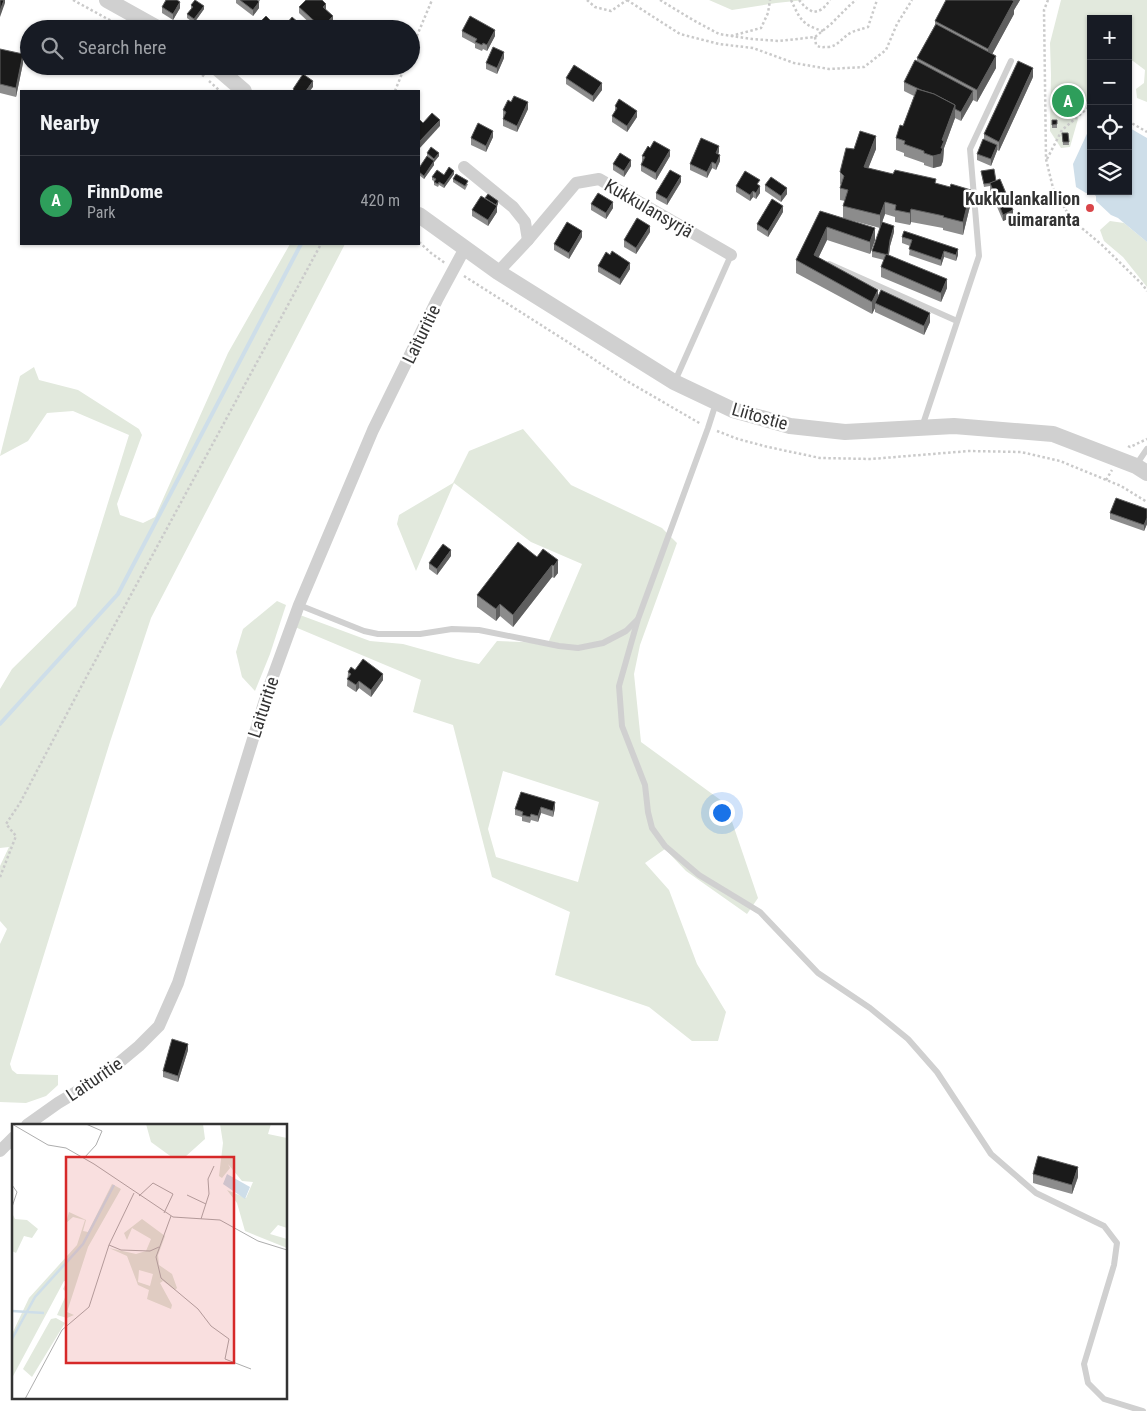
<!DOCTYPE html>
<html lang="en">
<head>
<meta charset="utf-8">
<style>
  body { margin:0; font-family:"Roboto Condensed",sans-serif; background:#20242c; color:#f1f3f6 }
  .controls { position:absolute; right:15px; top:15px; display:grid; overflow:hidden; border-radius:0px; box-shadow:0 1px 4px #0004 }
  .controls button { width:45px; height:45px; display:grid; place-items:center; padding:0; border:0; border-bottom:1px solid #363941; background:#171b24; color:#f1f3f6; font:25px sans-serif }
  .you { position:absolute; left:721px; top:812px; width:18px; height:18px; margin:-12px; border:4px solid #fff; border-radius:50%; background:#1a73e8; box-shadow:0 0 0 8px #1a73e833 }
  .badge { display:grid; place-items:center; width:32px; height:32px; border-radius:50%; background:#d94549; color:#fff; font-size:16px; font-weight:700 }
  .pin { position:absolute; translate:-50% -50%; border:2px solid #fff; box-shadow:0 1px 5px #0006 }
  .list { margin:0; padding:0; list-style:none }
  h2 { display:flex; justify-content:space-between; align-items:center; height:65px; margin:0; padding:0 20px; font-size:21px }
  h2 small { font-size:16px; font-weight:400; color:#9ea1a6 }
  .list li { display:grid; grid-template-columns:32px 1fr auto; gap:15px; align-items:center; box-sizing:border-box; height:90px; padding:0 20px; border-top:1px solid #363941 }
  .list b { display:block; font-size:19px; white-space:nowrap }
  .list p { margin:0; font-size:16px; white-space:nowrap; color:#9ea1a6 }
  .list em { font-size:16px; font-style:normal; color:#9ea1a6 }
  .icon { flex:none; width:28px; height:28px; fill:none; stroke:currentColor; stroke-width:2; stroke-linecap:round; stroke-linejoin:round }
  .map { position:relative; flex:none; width:1147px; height:1411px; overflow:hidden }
  .search { position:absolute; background:#171b24; box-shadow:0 1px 4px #0004; left:20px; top:20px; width:400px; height:55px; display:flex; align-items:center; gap:12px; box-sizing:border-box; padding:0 18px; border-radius:28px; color:#9ea1a6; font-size:19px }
  .panel { position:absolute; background:#171b24; box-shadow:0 1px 4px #0004; left:20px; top:90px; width:400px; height:155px; border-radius:0px }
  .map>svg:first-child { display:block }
  .green { fill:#e2e9dd; fill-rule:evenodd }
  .water { fill:#cedee9 }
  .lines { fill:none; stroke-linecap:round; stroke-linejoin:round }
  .stream { stroke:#cedee9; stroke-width:4 }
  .path { stroke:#cacaca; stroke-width:2.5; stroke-dasharray:2.5 2.5; stroke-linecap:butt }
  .service { stroke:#d0d0d0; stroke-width:6 }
  .minor { stroke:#d0d0d0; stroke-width:12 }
  .tertiary { stroke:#d0d0d0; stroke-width:16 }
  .wall { fill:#8c8c8c }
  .shaded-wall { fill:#5f5f5f }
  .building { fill:#1a1a1a; stroke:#5f5f5f }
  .poi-dot { fill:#d94549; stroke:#fff; stroke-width:2 }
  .labels { text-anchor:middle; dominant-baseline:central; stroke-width:5; stroke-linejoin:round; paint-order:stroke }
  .poi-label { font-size:18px; font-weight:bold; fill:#333; stroke:#fff; text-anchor:end }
  .street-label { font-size:18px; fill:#333; stroke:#fff }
  .inset-river { fill:none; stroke:#cedee9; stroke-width:2.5 }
  .inset-road { fill:none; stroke:#adadad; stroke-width:1 }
  .view { fill:#d62828; fill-opacity:0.15; stroke:#d62828; stroke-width:2.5 }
  .inset-edge { fill:none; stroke:#333; stroke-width:2.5 }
</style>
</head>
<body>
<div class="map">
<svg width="1147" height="1411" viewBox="0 0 1147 1411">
  <rect width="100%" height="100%" fill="#fff"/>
  <!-- green -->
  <g class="green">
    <path d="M709,0H805L776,3L732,10Z"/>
    <path d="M1061,0H1147V102L1137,98L1136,89L1144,83L1145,70L1133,61L1128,60V19H1091V98L1082,105L1070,147L1061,148L1050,131L1051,75L1050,43Z"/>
    <path d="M1110,221L1124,223L1147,242V287L1123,257L1104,241L1100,230Z"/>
    <path d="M290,244H345L151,618L110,742L10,1064L12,1070L17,1074L58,1075V1085L46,1096L26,1103L0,1102V944L7,929L0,921V866L9,847L0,848V689L12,669L76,606L129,435L73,411L47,413L28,441L0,456L20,376L34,367L39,380L78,390L139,429L142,435L117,504L120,515L143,523L155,517L228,353Z"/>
    <path d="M523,429L571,485L662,528L677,543L640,645L634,674L641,742L726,804L758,898L747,914L686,871L665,849L645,863L669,890L697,964L726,1012L718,1041H692L649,1007L555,975L570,912L492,877L453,725L413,712L421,680L295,627L300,615L370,641L403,644L457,659L479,664L497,641L548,643L582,564L531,542L454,483L416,571L397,524L399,515L453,483L469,451ZM503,771L599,802L578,882L496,857L488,829Z"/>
    <path d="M277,601L286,605L270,654L255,691L242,677L236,652L243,629Z"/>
  </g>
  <!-- water -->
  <path class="water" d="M1091,125V191H1128V127L1147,138V242L1118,218L1111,215L1096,201V196L1092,193H1086L1076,187L1073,164Z"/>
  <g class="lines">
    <!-- stream -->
    <path class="stream" d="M0,724L118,594L301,244"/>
    <!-- path -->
    <g class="path">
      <path d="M73,0L126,29"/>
      <path d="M587,0L595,7L611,11L627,0"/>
      <path d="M627,0L680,34L719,44L753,48L794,63L829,69L864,67L886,50L897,24L912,0"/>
      <path d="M660,0L693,20L719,34L752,39L779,41L815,37L831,24L850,5L856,0"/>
      <path d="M791,0C800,19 802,25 823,31"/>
      <path d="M799,0L805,7L813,12C822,11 825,7 830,0"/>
      <path d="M1048,0L1044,10L1046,159L1053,188L1071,219L1102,245L1143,285L1147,291"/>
      <path d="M731,36L761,28L768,13L770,0"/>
      <path d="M815,37L816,45C821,48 822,47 828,47C839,46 842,37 852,32C857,30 862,29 868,27L877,0"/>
      <path d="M411,50L432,0"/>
      <path d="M190,66L205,77"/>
      <path d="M209,81L220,91"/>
      <path d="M395,91L405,66"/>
      <path d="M1128,121L1147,132"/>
      <path d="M1047,159L1062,130L1089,107H1091"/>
      <path d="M419,242L431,253L445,263"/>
      <path d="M464,276L574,346L625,380L701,424"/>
      <path d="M717,431L738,439L768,447L820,458L871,459L969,451L1021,452L1060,461L1121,486L1147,502"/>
      <path d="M1128,446L1130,447L1147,439"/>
      <path d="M1106,480L1112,470"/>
      <path d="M0,877L16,836L6,824L20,803L81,687L321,244"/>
    </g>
    <!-- service -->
    <g class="service">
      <path d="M829,264L957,321"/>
      <path d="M675,381L731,255"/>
      <path d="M716,403L708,428L638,619L619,686L622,726L645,785L648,812L652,828L665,846L699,875L760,912L818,973L870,1008L908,1039L937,1072L991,1154L1036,1193L1104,1226L1117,1243L1114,1265L1084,1364L1088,1383L1104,1399L1143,1411"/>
      <path d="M922,427L979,256L970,149L1011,61"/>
      <path d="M1136,465L1147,449"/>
      <path d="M299,605L364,631L378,634H420L452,629L479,630L559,646L578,648L603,643L626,631L637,620"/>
    </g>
    <!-- minor -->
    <g class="minor">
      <path d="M464,167L513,207L525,222L528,240"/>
      <path d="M498,272L528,240L576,183L599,179L731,255"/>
      <path d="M27,1125L58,1103L103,1076L139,1046L159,1026L178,983L268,690L299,605L373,430L437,300L465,248"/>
      <path d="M0,1151L14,1137"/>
    </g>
    <!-- tertiary -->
    <g class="tertiary">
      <path d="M107,0L159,29"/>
      <path d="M215,66L244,91"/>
      <path d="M419,215L498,272L674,382L733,410L790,426L845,432L954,426L1053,434L1136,466L1147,473"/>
    </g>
  </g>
  <!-- wall -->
  <g class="wall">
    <path d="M236,0H260L259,2V8L253,16L236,3Z"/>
    <path d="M946,0H1020L1014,10V14L992,54L996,68L977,102L973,100L961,121L955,118L944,148L943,161L941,166L933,168L924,165V163L904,156V153L896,150V138L903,126L914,96L904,91V82L917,61V58L935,25V21Z"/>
    <path d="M191,5L204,9L194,23L187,18V14L191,9Z"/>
    <path d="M162,7L180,8L173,20L162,13Z"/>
    <path d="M299,7L326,10L333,22L327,29H316L299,13Z"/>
    <path d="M462,31L495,36L487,51L483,49L482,51L475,48V44L462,37Z"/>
    <path d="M0,49L23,63L16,97L0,93Z"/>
    <path d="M504,58L497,74L486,69V63Z"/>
    <path d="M1033,77L999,151L997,150L991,166L977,160V154L984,139V134Z"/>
    <path d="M566,78L602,90L593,102L566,84Z"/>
    <rect x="1056" y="102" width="10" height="12"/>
    <path d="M615,106L637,117L627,132L612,122V116L615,112Z"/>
    <path d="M528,109L517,132L503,126V119L504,117H503V110Z"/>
    <rect x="1052" y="120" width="5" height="8"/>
    <path d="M1062,133H1068L1069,145H1063Z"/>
    <path d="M493,137L486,152L471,145V138Z"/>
    <path d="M650,148L670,156L656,180L641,171V165L642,161V156Z"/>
    <path d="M854,149H876L868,168L893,174L936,183L971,202L963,235L943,230V228L911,222L910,225L895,222V217L885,214L880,228L846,219L875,240L870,254L827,240L818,258L878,297L930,322L924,335L875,312V308L872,314L796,273V260L820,211L843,218V206L845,201L840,200V188L841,185L840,184V172Z"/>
    <path d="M719,152L718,154L720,161L716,170L712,168L707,178L690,170V164Z"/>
    <path d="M427,153L439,156L434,162V165L424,179L419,175V168L427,156Z"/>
    <path d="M613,164L631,166L624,177L613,170Z"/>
    <path d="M981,171L996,181L1013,217L1003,221L990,190V186L984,187Z"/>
    <path d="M454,174L444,188L439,185L438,187L434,185V181L432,180V177Z"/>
    <path d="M453,179L468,184L465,190L453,182Z"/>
    <path d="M681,182L667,205L656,199V193Z"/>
    <path d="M765,185L787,194L781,202L765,191Z"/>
    <path d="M736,186H760V193L756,199L753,197L750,201L736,192Z"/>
    <path d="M485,198L498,204L497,206V212L488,226L472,216V210Z"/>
    <path d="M591,204L613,208L606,219L591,210Z"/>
    <path d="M783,212L768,237L757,230V224Z"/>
    <path d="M650,232L636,254L624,247V240Z"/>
    <path d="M894,232L890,246L889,255L947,288L941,302L881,277V267L884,260L872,257V251Z"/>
    <path d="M582,237L569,259L554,250V244Z"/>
    <path d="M902,237L958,255L956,261L944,257L941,266L909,255L910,246L902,243Z"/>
    <path d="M610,255L630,269L620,285L598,272V266Z"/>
    <path d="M1147,509V524L1144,531L1110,519V513Z"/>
    <path d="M543,549L558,573L554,578L552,577L513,627L500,616L496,621L477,607V595L537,557Z"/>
    <path d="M451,556L437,575L429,569V563Z"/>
    <path d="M355,670L383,680L371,697L359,688L356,692L347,686L348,672Z"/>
    <path d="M521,792L555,808L553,817L541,813L538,822L531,820L530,823L522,821V817L515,815V809Z"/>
    <path d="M188,1050L178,1082L163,1077V1071Z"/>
    <path d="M1033,1174L1078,1177L1072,1194L1033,1183Z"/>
  </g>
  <!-- shaded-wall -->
  <g class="shaded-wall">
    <path d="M4,0H5V3L0,17V11Z"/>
    <path d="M1014,0H1020L1014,10V14L988,62V49Z"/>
    <path d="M180,2V8L173,20V14Z"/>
    <path d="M259,2V8L253,16V10Z"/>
    <path d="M326,4V10L323,7Z"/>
    <path d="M204,6V9L194,23V19Z"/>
    <path d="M333,16V22L327,29H322Z"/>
    <path d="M273,23V26L271,29H268Z"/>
    <path d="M495,30V36L487,51V45Z"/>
    <path d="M504,52V58L497,74V68Z"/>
    <path d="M23,54V63L16,97V88Z"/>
    <path d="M996,56V68L977,102V90Z"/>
    <path d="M1033,68V77L999,151V142Z"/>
    <path d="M313,81V87L310,91H306Z"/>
    <path d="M602,83V90L593,102V96Z"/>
    <path d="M973,91V100L961,121V112Z"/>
    <path d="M528,102V109L517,132V126Z"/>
    <path d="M955,105V118L944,148L943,161L941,166L933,168V156L942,140Z"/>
    <path d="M637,111V117L627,132V126Z"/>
    <path d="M440,120V126L419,149V142Z"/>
    <path d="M493,131V137L486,152V146Z"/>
    <path d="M876,136V149L864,179V167Z"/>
    <path d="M997,145V151L991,166V159Z"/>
    <path d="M719,146V152L716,159V153Z"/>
    <path d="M670,150V156L656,180V173Z"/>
    <path d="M439,153V156L434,162V159Z"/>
    <path d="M720,155V161L716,170V164Z"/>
    <path d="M631,160V166L624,177V171Z"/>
    <path d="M434,161V165L424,179V176Z"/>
    <path d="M712,162V168L707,178V172Z"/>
    <path d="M454,171V174L444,188V185Z"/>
    <path d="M681,176V182L667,205V199Z"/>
    <path d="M760,186V193L756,199V193Z"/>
    <path d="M787,188V194L781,202V196Z"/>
    <path d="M971,190V202L963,235V222Z"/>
    <path d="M753,191V197L750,201V195Z"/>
    <path d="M498,201V204L497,206V212L488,226V220Z"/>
    <path d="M613,202V208L606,219V213Z"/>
    <path d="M885,202V214L880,228V215Z"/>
    <path d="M783,206V212L768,237V231Z"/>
    <path d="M911,209V222L910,225V213Z"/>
    <path d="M1013,210V217L1003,221V215Z"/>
    <path d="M650,226V232L636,254V248Z"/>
    <path d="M894,226V232L890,246L888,261L890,240Z"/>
    <path d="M827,227V240L814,267V255Z"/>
    <path d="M875,228V240L870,254V242Z"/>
    <path d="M582,231V237L569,259V253Z"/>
    <path d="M958,249V255L956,261V255Z"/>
    <path d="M944,251V257L941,266V260Z"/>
    <path d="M630,263V269L620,285V279Z"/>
    <path d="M947,279V288L941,302V293Z"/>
    <path d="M878,290V302L875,303V308L872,314V302Z"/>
    <path d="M930,313V322L924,335V326Z"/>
    <path d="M1147,518V524L1144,531V525Z"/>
    <path d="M451,550V556L437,575V569Z"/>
    <path d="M558,560V573L554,578V566Z"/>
    <path d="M552,565V577L513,627V615Z"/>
    <path d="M500,604V616L496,621V609Z"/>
    <path d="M383,674V680L371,697V690Z"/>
    <path d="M359,681V688L356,692V685Z"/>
    <path d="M555,802V808L553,817V811Z"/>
    <path d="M541,807V813L538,822V816Z"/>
    <path d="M188,1044V1050L178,1082V1076Z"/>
    <path d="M1078,1167V1177L1072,1194V1185Z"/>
  </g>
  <!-- building -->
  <g class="building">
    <path d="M0,0H4L0,11Z"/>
    <path d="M166,0H177L180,2L173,14L162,7Z"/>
    <path d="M195,0L204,6L194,19L187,14L193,7L191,5Z"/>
    <path d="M240,0H257L259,2L253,10Z"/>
    <path d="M306,0H322L326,4L323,7L333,16L322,28L299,7Z"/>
    <path d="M946,0H1012L1014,1L988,49L935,21Z"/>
    <path d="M266,16L273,23L268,28L267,27L265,29H253Z"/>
    <path d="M470,16L495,30L487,45L483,43L482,45L475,42L477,39L462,31Z"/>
    <path d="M292,17L306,29H284L283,28Z"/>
    <path d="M936,24L996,56L977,90L917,58Z"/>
    <path d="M493,47L504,52L497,68L486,63Z"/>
    <path d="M0,49L23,54L16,88L0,84Z"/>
    <path d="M915,60L973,91L961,112L955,109V105L934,94L921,90L904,82Z"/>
    <path d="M1018,61L1033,68L999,142L984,134Z"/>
    <path d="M574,65L602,83L593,96L566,78Z"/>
    <path d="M303,74L313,81L306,91H295L293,89Z"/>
    <path d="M917,89L934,94L955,105L942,140L944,141L941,148H943L941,154L933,156L924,153V151L904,144L905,141L896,138L900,125L903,126Z"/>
    <path d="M514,96L528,102L517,126L503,119L506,112L503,110L508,100L511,102Z"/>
    <path d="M619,99L637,111L627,126L612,116L617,108L615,106Z"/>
    <rect x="1056" y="102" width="10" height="9"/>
    <path d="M432,113L440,120L419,142V119L423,123Z"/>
    <path d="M1052,120H1057V124L1052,125Z"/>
    <path d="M478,123L493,131L486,146L471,138Z"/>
    <path d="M860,131L876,136L864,167L893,174L895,170L936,179L935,183L950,187L951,184L971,190L963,222L943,217L944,216L911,209L910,213L895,210L896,205L885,202L880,215L843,206L848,190L840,188L844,176L840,172L846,148L854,149Z"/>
    <path d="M1062,133H1068L1069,142H1063Z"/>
    <path d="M701,138L719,146L716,153L720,155L716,164L712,162L707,172L690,164Z"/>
    <path d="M983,139L997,145L991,159L977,154Z"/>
    <path d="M654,141L670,150L656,173L641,165L645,157L642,156L648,146L650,148Z"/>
    <path d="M431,147L439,153L434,159L427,153Z"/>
    <path d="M620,153L631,160L624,171L613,164Z"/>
    <path d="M427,156L434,161L424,176L419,172V168Z"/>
    <path d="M449,167L454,171L444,185L439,182L438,184L434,182L436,179L432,177L437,170L444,175Z"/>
    <path d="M994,169L996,181L991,183L984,184L981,171Z"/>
    <path d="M670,170L681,176L667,199L656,193Z"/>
    <path d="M745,171L760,180L757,184L760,186L756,193L753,191L750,195L736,186Z"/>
    <path d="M456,174L468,181L465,186L453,179Z"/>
    <path d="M771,177L787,188L781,196L765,185Z"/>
    <path d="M1000,179L1013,210L1003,215L990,183Z"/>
    <path d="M598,193L613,202L606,213L591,204Z"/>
    <path d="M488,194L498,201L496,205L485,198Z"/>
    <path d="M481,196L497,206L488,220L472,210Z"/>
    <path d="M772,199L783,206L768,231L757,224Z"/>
    <path d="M820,211L875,228L870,242L827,227L814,255L878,290L872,302L796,260Z"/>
    <path d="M637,218L650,226L636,248L624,240Z"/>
    <path d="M567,222L582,231L569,253L554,244Z"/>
    <path d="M882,222L894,226L890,240L888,255L872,251Z"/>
    <path d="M904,231L958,249L956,255L944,251L941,260L909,249L912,240L902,237Z"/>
    <path d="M612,251L630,263L620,279L598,266L606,252L610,255Z"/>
    <path d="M886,254L947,279L941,293L881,267Z"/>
    <path d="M881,290L930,313L924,326L875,303Z"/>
    <path d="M1116,498L1147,509V518L1144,525L1110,513Z"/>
    <path d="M518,542L537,557L543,549L558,560L554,566L552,565L513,615L500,604L496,609L477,595Z"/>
    <path d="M443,544L451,550L437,569L429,563Z"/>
    <path d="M363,659L383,674L371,690L359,681L356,685L347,679L351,674L348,672L351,667L355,670Z"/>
    <path d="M521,792L555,802L553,811L541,807L538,816L531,814L530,817L522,815L523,812L515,809Z"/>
    <path d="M172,1039L188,1044L178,1076L163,1071Z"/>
    <path d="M1038,1156L1078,1167L1072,1185L1033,1174Z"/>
  </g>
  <!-- markers -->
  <circle class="poi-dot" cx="1090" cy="208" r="5"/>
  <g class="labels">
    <!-- poi labels -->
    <g class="poi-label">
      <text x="1080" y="198">Kukkulankallion<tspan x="1080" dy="21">uimaranta</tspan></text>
    </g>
    <!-- street labels -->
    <g class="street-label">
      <text transform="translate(649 208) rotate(30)">Kukkulansyrjä</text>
      <text transform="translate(421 334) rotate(-64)">Laituritie</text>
      <text transform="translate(760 416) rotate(16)">Liitostie</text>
      <text transform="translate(263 707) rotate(-72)">Laituritie</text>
      <text transform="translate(94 1079) rotate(-34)">Laituritie</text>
    </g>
  </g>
  <!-- overview -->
  <g transform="translate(12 1124)">
    <rect width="275" height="275" fill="#fff"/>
    <path d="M134,0H191L193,15L173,33L161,34L139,18ZM208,0H259L256,10L275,14V104L266,101L258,110L275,115V124L233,107L225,79L215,66L234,74L241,58L230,57L216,40L218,44L210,54L207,52L211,19ZM100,60L109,65L76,123L55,188L62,191L55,194L45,191L55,169L51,165L55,157H52L0,254V210L17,174L65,121L73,96L61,93L54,99L57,88L74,96L71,107L76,108ZM0,89L3,95L15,96L26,105L20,114L12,112L4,129L0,127ZM130,95L153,112L146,131L147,141L160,150L165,164L163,166L151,157L148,159L160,181L159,185L135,175L137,166L126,161L115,132L97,124L124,130L134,127L139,115L120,104L115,116L112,109ZM127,146L141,150L138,162L126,158ZM44,194L53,199L20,253L11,245L39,195Z" fill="#e2e9dd" fill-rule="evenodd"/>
    <path d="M215,50L238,63L233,75L211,60Z" fill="#cedee9"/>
    <path class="inset-river" d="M0,187L32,189M0,215L23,173L71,120L102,61"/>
    <path class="inset-road" d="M0,0L36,21L54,24L82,40L161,93L208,96L246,117L275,126M72,34L84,21L90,7L74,0M0,61L5,68L0,83M175,71L194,80M127,72L141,59L161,70L152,89M159,92L144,133L149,154L186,185L199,202L217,215L213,235L239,245M189,95L197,70L196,55L202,42M97,121L109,126L138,127L147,123M13,275L50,206L77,183L97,121L122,69"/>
    <path class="view" d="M54,33H222V239H54Z"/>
    <rect width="275" height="275" class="inset-edge"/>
  </g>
</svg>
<div class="controls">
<button>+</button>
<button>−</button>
<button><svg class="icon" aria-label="locate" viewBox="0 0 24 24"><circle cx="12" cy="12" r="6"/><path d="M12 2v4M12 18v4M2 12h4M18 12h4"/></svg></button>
<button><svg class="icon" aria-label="layers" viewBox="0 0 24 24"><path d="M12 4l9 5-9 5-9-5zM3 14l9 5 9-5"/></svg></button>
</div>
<div class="you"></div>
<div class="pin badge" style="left:1068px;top:101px;background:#2e9e5b">A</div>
<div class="search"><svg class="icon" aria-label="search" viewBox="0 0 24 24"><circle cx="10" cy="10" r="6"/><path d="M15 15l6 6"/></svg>Search here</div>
<section class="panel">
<h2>Nearby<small></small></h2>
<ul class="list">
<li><span class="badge" style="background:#2e9e5b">A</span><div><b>FinnDome</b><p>Park</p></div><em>420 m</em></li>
</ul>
</section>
</div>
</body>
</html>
